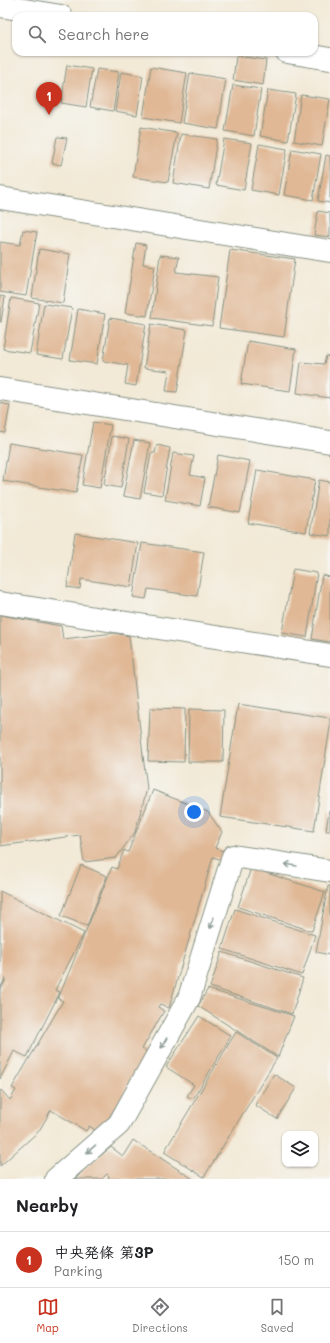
<!DOCTYPE html>
<html lang="en">
<head>
<meta charset="utf-8">
<style>
  body { margin:0; font-family:Mali,"Klee One",sans-serif; background:#f2f2f2; color:#202124 }
  .controls { position:absolute; right:12px; bottom:12px; display:grid; overflow:hidden; border-radius:8px; box-shadow:0 1px 3px #0004 }
  .controls button { width:36px; height:36px; display:grid; place-items:center; padding:0; border:0; border-bottom:1px solid #e0e0e0; background:#fff; color:#202124; font:20px sans-serif }
  .you { position:absolute; left:194px; top:812px; width:14px; height:14px; margin:-10px; border:3px solid #fff; border-radius:50%; background:#1a73e8; box-shadow:0 0 0 6px #1a73e833 }
  .badge { display:grid; place-items:center; width:26px; height:26px; border-radius:50%; background:#c8321e; color:#fff; font-size:13px; font-weight:700 }
  .pin { position:absolute; translate:-50% -33px; filter:drop-shadow(0 1px 2px #0008) }
  .pin::after { content:''; position:absolute; top:21px; width:14px; height:12px; background:inherit; clip-path:polygon(0 0,100% 0,50% 100%) }
  .list { margin:0; padding:0; list-style:none }
  h2 { display:flex; justify-content:space-between; align-items:center; height:52px; margin:0; padding:0 16px; font-size:17px }
  h2 small { font-size:13px; font-weight:400; color:#757577 }
  .list li { display:grid; grid-template-columns:26px 1fr auto; gap:12px; align-items:center; box-sizing:border-box; height:56px; padding:0 16px; border-top:1px solid #e0e0e0 }
  .list b { display:block; font-size:15px; white-space:nowrap }
  .list p { margin:0; font-size:13px; white-space:nowrap; color:#757577 }
  .list em { font-size:13px; font-style:normal; color:#757577 }
  .icon { flex:none; width:22px; height:22px; fill:none; stroke:currentColor; stroke-width:2; stroke-linecap:round; stroke-linejoin:round }
  .map { position:relative; flex:none; width:330px; height:1179px; overflow:hidden }
  .search { position:absolute; background:#fff; box-shadow:0 1px 3px #0004; left:12px; right:12px; top:12px; height:44px; display:flex; align-items:center; gap:10px; box-sizing:border-box; padding:0 14px; border-radius:12px; color:#757577; font-size:15px }
  .sheet { height:108px; background:#fff }
  nav { display:flex; justify-content:space-around; align-items:center; box-sizing:border-box; height:56px; border-top:1px solid #e0e0e0; background:#fff; font-size:11px; color:#757577 }
  nav a { display:grid; justify-items:center; gap:2px }
  nav .on { color:#c8321e }
  .map>svg:first-child { display:block }
  .building { fill:#e0b895 }
  .lines { fill:none; stroke-linecap:round; stroke-linejoin:round }
  .street-casing { stroke:#889385; stroke-width:24 }
  .street { stroke:#fff; stroke-width:22 }
  .oneway { stroke:#8f9e9a }
</style>
</head>
<body>
<div class="map">
<svg width="330" height="1179" viewBox="0 0 330 1179">
  <rect width="100%" height="100%" fill="#f6f6f2"/>
  <filter id="ink" filterUnits="userSpaceOnUse"><feTurbulence type="fractalNoise" baseFrequency=".025" numOctaves="2"/><feDisplacementMap in="SourceGraphic" scale="8" xChannelSelector="R" yChannelSelector="G"/><feConvolveMatrix kernelMatrix="1 2 1 2 8 2 1 2 1" color-interpolation-filters="sRGB"/></filter>
  <filter id="wash" filterUnits="userSpaceOnUse"><feTurbulence type="fractalNoise" baseFrequency=".012" numOctaves="4" result="noise"/><feDisplacementMap in="SourceGraphic" scale="16" xChannelSelector="R" yChannelSelector="G"/><feGaussianBlur stdDeviation="0.9" result="paint"/><feColorMatrix in="noise" values="0 0 0 0 0 0 0 0 0 0 0 0 0 0 0 0 0 1.4 0 .05"/><feComposite in="paint" operator="in"/></filter>
  <g filter="url(#wash)">
    <rect width="100%" height="100%" fill="#f2e9d6"/>
    <g id="blocks">
      <!-- building -->
      <g class="building">
        <path d="M236,56L266,60L263,85L233,80Z"/>
        <path d="M67,65L92,69L86,107L61,103Z"/>
        <path d="M151,67L187,73L179,123L143,117Z"/>
        <path d="M97,69L119,72L113,111L90,107Z"/>
        <path d="M121,72L143,76L137,115L115,111Z"/>
        <path d="M190,73L226,79L218,129L182,123Z"/>
        <path d="M233,85L261,89L254,136L225,131Z"/>
        <path d="M268,90L296,94L288,141L260,136Z"/>
        <path d="M301,95L330,99L322,146L294,141Z"/>
        <path d="M141,127L177,133L168,182L133,177Z"/>
        <path d="M181,134L217,139L209,189L173,183Z"/>
        <path d="M57,137L67,138L61,165L52,163Z"/>
        <path d="M224,139L252,143L244,190L216,185Z"/>
        <path d="M259,144L287,149L279,195L251,190Z"/>
        <path d="M292,149L321,154L313,200L284,195Z"/>
        <path d="M326,155L330,156V203L318,201Z"/>
        <path d="M318,211L330,213V237L314,235Z"/>
        <path d="M23,230L37,232L26,296L0,292V242L20,245Z"/>
        <path d="M136,243L146,245L143,264L155,266L147,316L125,313Z"/>
        <path d="M39,249L70,254L63,303L32,298Z"/>
        <path d="M230,250L295,259L284,337L219,328Z"/>
        <path d="M160,255L179,257L176,272L218,277L212,326L152,318Z"/>
        <path d="M0,296L5,297L1,322H0Z"/>
        <path d="M11,298L39,303L30,353L3,349Z"/>
        <path d="M44,304L72,308L63,359L36,355Z"/>
        <path d="M78,309L105,314L97,364L70,360Z"/>
        <path d="M110,318L146,324L136,386L125,384L128,365L103,361Z"/>
        <path d="M151,324L187,330L177,392L166,391L169,371L144,368Z"/>
        <path d="M248,341L296,349L290,391L241,384Z"/>
        <path d="M326,356L330,357V398L297,393L301,362L324,364Z"/>
        <path d="M0,403L10,405L5,433L0,432Z"/>
        <path d="M93,422L111,425L100,488L82,485Z"/>
        <path d="M112,436L129,439L121,488L104,485Z"/>
        <path d="M134,440L150,443L140,499L123,496Z"/>
        <path d="M9,443L83,455L76,493L3,481Z"/>
        <path d="M157,445L170,448L162,495L144,492L151,453H155Z"/>
        <path d="M173,453L194,456L190,475L205,478L200,506L165,500Z"/>
        <path d="M218,455L250,461L240,513L208,507Z"/>
        <path d="M257,470L315,480L306,532L248,523Z"/>
        <path d="M319,480L330,482V536L310,533Z"/>
        <path d="M75,533L138,543L131,587L81,579L80,589L67,587Z"/>
        <path d="M142,543L204,552L197,596L148,589L146,599L133,597Z"/>
        <path d="M293,569L317,573L307,637L282,633Z"/>
        <path d="M322,575L330,577V642L312,639Z"/>
        <path d="M0,615L61,626L63,639L114,633L129,636L147,789L135,832L116,858L84,862L80,835L0,846Z"/>
        <path d="M238,704L330,718V727L314,831L220,817Z"/>
        <path d="M150,708L185,709L184,762L148,761Z"/>
        <path d="M189,709L224,710L223,762H188Z"/>
        <path d="M153,790L208,812L222,832L215,848L225,852L222,860L213,857L169,1008L160,1004L158,1007L164,1011L142,1049L148,1052L110,1116L97,1131L89,1126L86,1131L51,1110L39,1131L0,1166V1091L1,1090L10,1100L16,1090L12,1088L63,1001L58,999L112,867L117,869L124,850L128,852Z"/>
        <path d="M329,811L330,812V831H326Z"/>
        <path d="M81,865L107,876L87,926L61,916Z"/>
        <path d="M251,868L325,892L312,931L238,907Z"/>
        <path d="M328,886H330V955L316,952Z"/>
        <path d="M0,891L84,933L55,990L60,992L27,1057L14,1051L0,1079V991L6,979H5L0,989Z"/>
        <path d="M235,909L315,935L302,975L222,949Z"/>
        <path d="M222,952L303,978L292,1014L210,987Z"/>
        <path d="M208,989L294,1016L278,1057L198,1006Z"/>
        <path d="M199,1016L231,1036L193,1099L187,1096L194,1085L166,1067Z"/>
        <path d="M236,1032L277,1058L204,1177L164,1152Z"/>
        <path d="M274,1074L296,1088L277,1119L255,1105Z"/>
        <path d="M133,1140L193,1179H108L109,1176L107,1174L102,1179H75L87,1167L111,1147L123,1156Z"/>
      </g>
    </g>
  </g>
  <g filter="url(#ink)">
    <use href="#blocks" fill-opacity="0" stroke="#889385" stroke-width="1"/>
    <g class="lines">
      <!-- street casing -->
      <g class="street-casing">
        <g id="street">
          <path d="M0,6L61,16"/>
          <path d="M287,52L330,59"/>
          <path d="M0,198L330,251"/>
          <path d="M0,389L330,442"/>
          <path d="M0,603L330,655"/>
          <path d="M56,1179L119,1124L189,998L233,856L330,871"/>
        </g>
      </g>
      <!-- street -->
      <use href="#street" class="street"/>
    </g>
    <!-- one-way arrows -->
    <defs><path id="oneway-shaft" d="M-6 0H5M1.5-3L5.5 0L1.5 3" fill="none" stroke-width="1.6" stroke-linecap="round" stroke-linejoin="round"/></defs>
    <g class="oneway">
      <use href="#oneway-shaft" transform="translate(291 865) rotate(-171)"/>
      <use href="#oneway-shaft" transform="translate(212 923) rotate(107)"/>
      <use href="#oneway-shaft" transform="translate(164 1043) rotate(119)"/>
      <use href="#oneway-shaft" transform="translate(91 1149) rotate(139)"/>
    </g>
  </g>
</svg>
<div class="controls">
<button><svg class="icon" aria-label="layers" viewBox="0 0 24 24"><path d="M12 4l9 5-9 5-9-5zM3 14l9 5 9-5"/></svg></button>
</div>
<div class="you"></div>
<div class="pin badge" style="left:49px;top:115px">1</div>
<div class="search"><svg class="icon" aria-label="search" viewBox="0 0 24 24"><circle cx="10" cy="10" r="6"/><path d="M15 15l6 6"/></svg>Search here</div>
</div>
<section class="sheet">
<h2>Nearby<small></small></h2>
<ul class="list">
<li><span class="badge">1</span><div><b>中央発條 第3P</b><p>Parking</p></div><em>150 m</em></li>
</ul>
</section>
<nav>
<a class="on"><svg class="icon" aria-label="map" viewBox="0 0 24 24"><path d="M3 6l6-2 6 2 6-2v14l-6 2-6-2-6 2zM9 4v14M15 6v14"/></svg>Map</a>
<a><svg class="icon" aria-label="directions" viewBox="0 0 24 24"><path d="M12 3l9 9-9 9-9-9zM9 14v-3h6M13 9l2 2-2 2"/></svg>Directions</a>
<a><svg class="icon" aria-label="saved" viewBox="0 0 24 24"><path d="M7 4h10v16l-5-4-5 4z"/></svg>Saved</a>
</nav>
</body>
</html>
